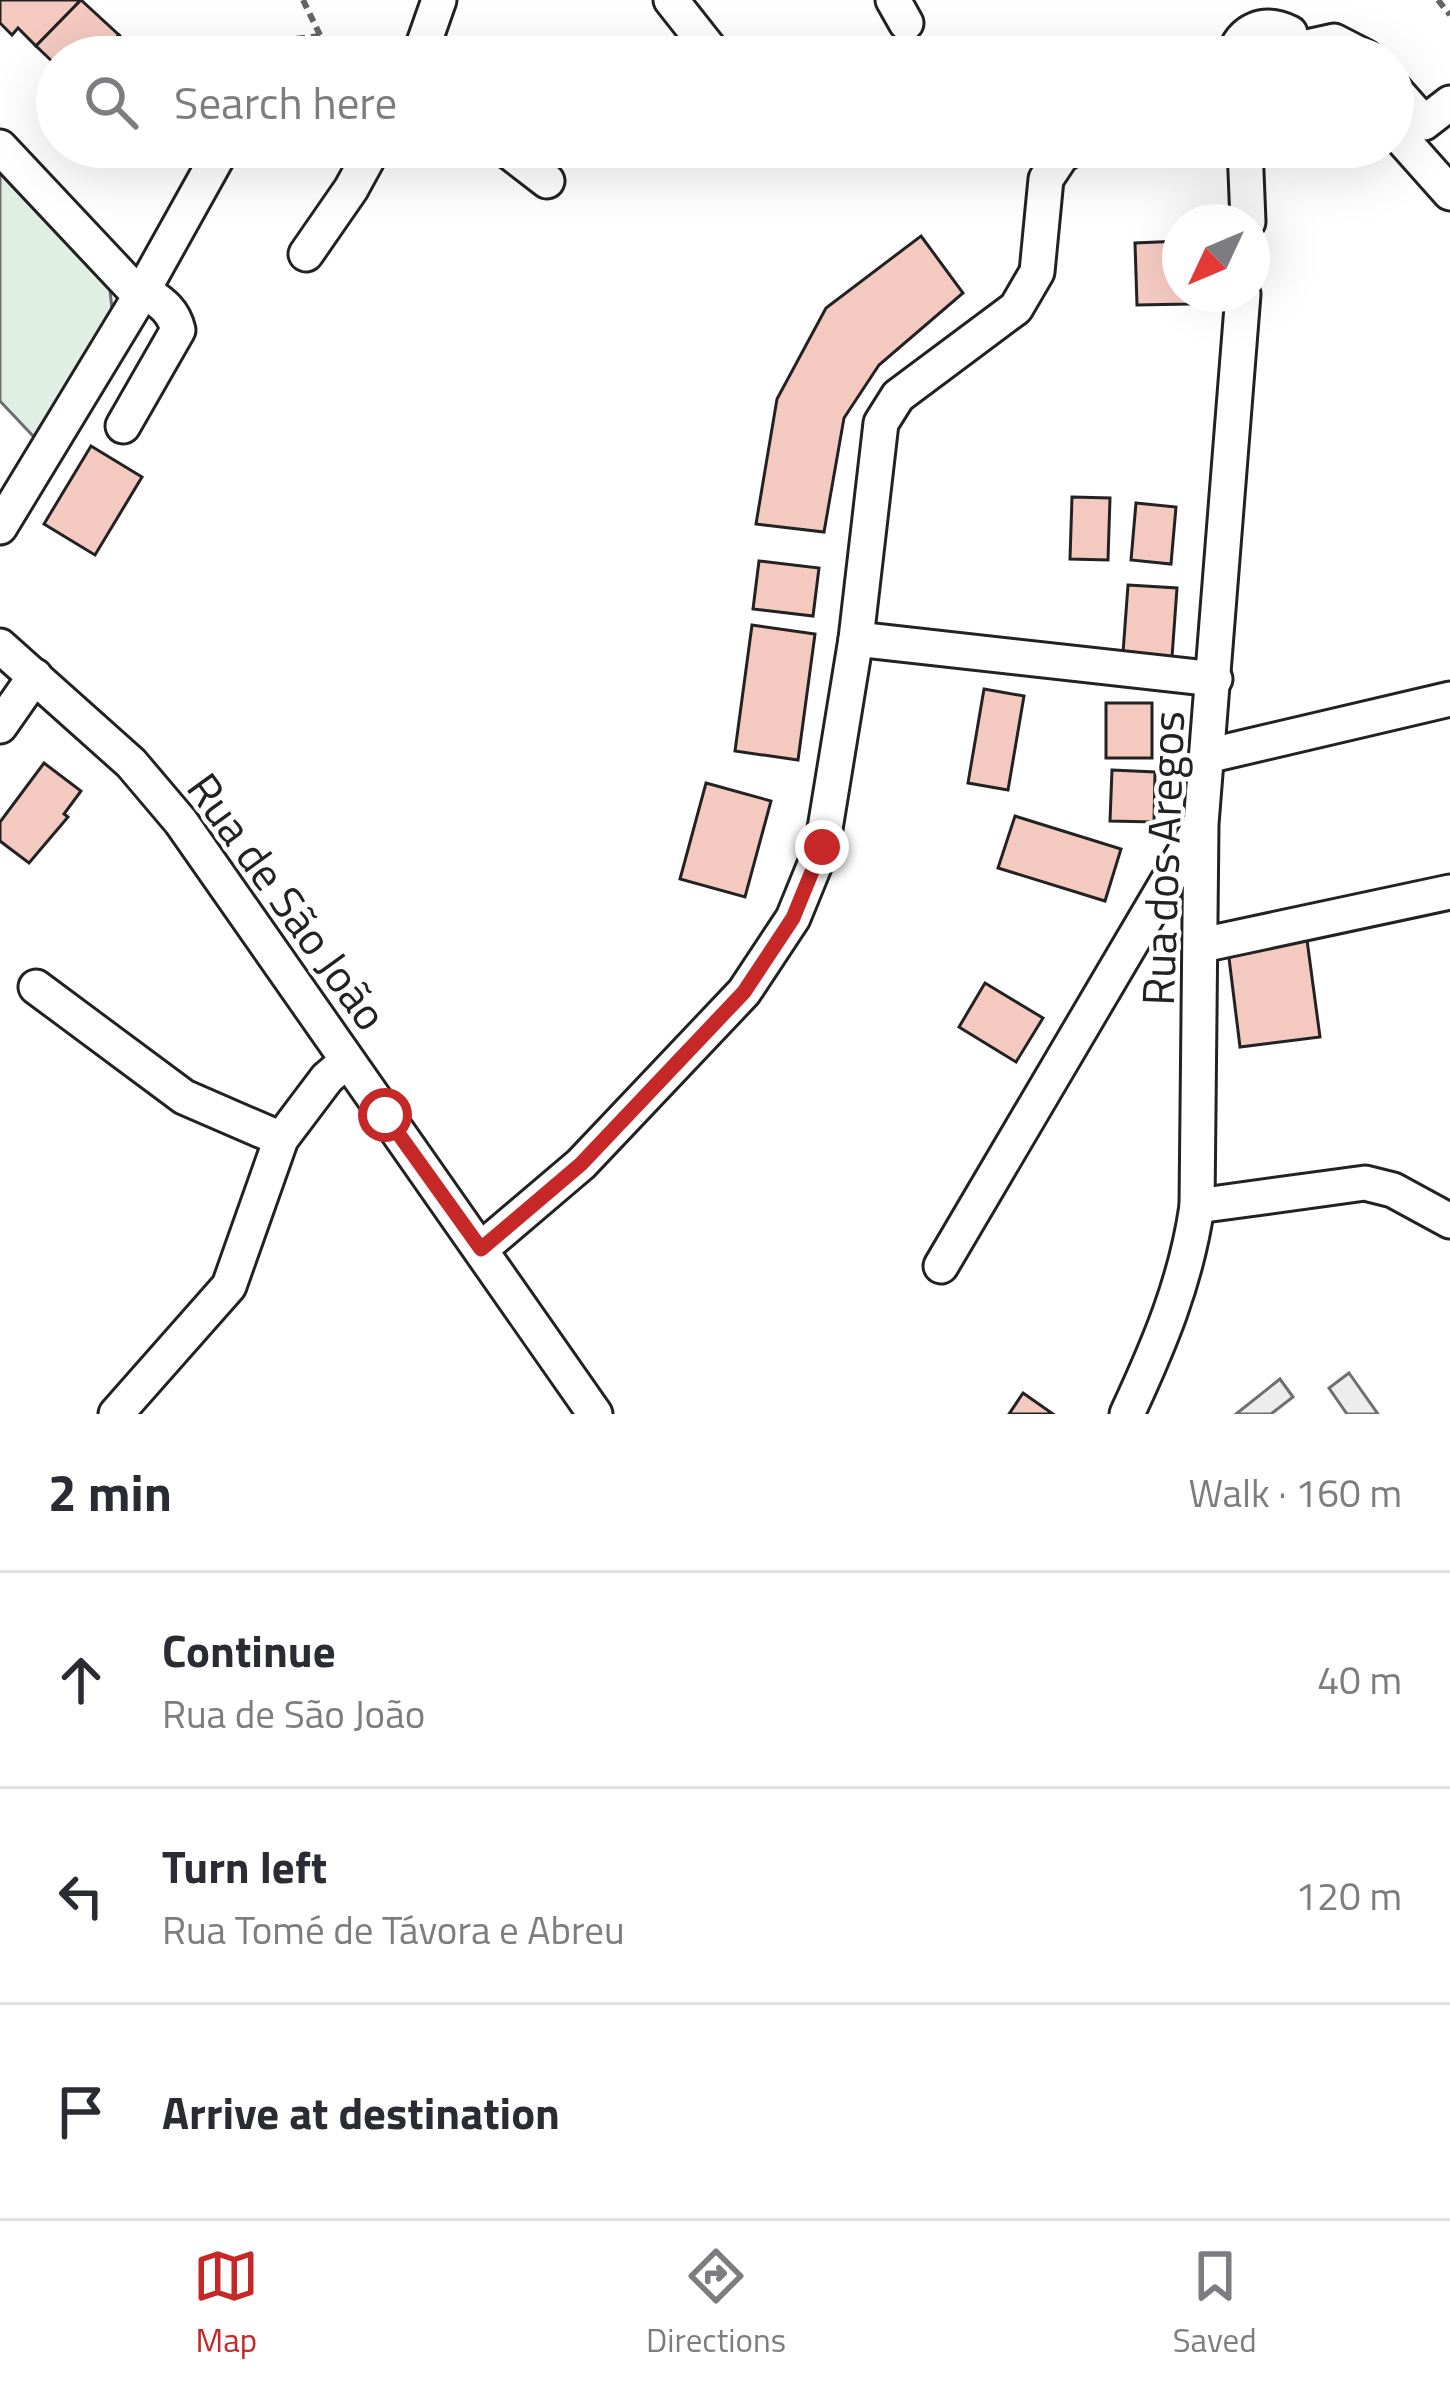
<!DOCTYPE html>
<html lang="en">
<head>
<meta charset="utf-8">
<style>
  body { margin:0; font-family:"Titillium Web",sans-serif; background:#f7f7f7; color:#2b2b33 }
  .compass { position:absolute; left:1162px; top:204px; width:108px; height:108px; border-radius:50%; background:#fff; box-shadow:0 12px 48px #0002; rotate:226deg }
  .stop { position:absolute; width:36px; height:36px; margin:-27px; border:9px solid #c62828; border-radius:50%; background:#fff }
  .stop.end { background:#c62828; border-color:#fff; box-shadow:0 3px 12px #0008 }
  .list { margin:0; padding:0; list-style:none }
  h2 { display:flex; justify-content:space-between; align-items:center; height:156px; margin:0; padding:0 48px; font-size:51px }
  h2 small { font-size:39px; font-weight:400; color:#7c7c81 }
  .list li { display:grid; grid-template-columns:78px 1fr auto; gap:36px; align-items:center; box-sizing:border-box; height:216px; padding:0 48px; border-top:3px solid #e1e1e2 }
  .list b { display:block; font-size:45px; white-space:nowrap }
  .list p { margin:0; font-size:39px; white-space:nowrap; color:#7c7c81 }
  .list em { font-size:39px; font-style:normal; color:#7c7c81 }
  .icon { flex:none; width:66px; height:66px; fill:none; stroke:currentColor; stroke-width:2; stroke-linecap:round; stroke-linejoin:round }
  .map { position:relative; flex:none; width:1450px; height:1414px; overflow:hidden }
  .search { position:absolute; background:#fff; box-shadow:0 12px 48px #0002; left:36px; right:36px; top:36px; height:132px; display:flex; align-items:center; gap:30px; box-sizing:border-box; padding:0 42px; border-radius:66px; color:#7c7c81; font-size:45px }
  .sheet { height:804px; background:#fff }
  nav { display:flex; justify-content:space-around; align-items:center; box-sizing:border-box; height:168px; border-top:3px solid #e1e1e2; background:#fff; font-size:33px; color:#7c7c81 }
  nav a { display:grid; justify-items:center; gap:6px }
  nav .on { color:#c62828 }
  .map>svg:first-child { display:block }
  .green { fill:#e0efe3; stroke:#6f6f6f; stroke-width:3 }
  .parking { fill:#ededed; stroke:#6f6f6f; stroke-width:3 }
  .building { fill:#f3c9c0; stroke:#222; stroke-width:3 }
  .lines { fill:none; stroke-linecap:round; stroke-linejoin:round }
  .minor-casing { stroke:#222; stroke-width:39 }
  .path { stroke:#646464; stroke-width:6; stroke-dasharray:9 6; stroke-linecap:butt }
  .minor { stroke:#fff; stroke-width:33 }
  .route { stroke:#c62828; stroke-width:15 }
  .labels { text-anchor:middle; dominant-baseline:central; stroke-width:9; stroke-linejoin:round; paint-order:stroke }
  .street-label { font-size:45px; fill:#222; stroke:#fff }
</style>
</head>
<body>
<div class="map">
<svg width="1450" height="1414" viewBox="0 0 1450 1414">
  <rect width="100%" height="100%" fill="#fff"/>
  <!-- green -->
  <path class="green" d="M0,173L110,290L112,309L34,437L0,401Z"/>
  <!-- parking -->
  <g class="parking">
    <path d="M1349,1373L1378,1414H1347L1329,1388Z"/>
    <path d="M1280,1379L1293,1397L1271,1414H1236Z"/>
  </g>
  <!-- building -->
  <g class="building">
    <path d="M0,0H81L36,46L18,28L12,35L0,23Z"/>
    <path d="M81,0L119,35L97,57H57V79L50,73L57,66L36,46Z"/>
    <path d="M119,35L140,57H97Z"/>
    <path d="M921,236L963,293L879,365L844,418L824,532L756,524L777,399L826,308Z"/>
    <path d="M1180,241V294H1189V304L1137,305L1135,243Z"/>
    <path d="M91,446L142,477L95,555L44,524Z"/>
    <path d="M1072,497L1110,498L1108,560L1070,559Z"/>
    <path d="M1136,503L1176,507L1171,564L1131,560Z"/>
    <path d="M759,561L819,568L813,616L753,609Z"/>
    <path d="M1128,585L1177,588L1172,657L1123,653Z"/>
    <path d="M752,625L815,634L798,760L735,751Z"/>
    <path d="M984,689L1024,696L1008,790L968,783Z"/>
    <rect x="1106" y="703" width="46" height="55"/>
    <path d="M44,763L81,791L64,814L68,817L29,863L0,841V822Z"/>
    <path d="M1112,770L1155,772L1154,822L1110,821Z"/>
    <path d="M706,783L771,801L745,897L680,879Z"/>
    <path d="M1015,816L1121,849L1105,901L998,868Z"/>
    <path d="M1307,940L1320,1037L1240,1047L1228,950Z"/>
    <path d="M985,983L1043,1018L1016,1062L959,1027Z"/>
    <path d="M1023,1393L1053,1414H1009Z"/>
  </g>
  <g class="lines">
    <!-- minor casing -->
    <g class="minor-casing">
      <g id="minor">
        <path d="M671,0L716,57"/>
        <path d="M893,0L906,23"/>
        <path d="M1302,48L1334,41L1365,57"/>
        <path d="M419,57L439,0"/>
        <path d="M1233,57C1242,29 1264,20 1290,33"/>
        <path d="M1393,88L1424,123L1450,103"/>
        <path d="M1393,129L1450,193"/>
        <path d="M0,147L140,296"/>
        <path d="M503,147L547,181"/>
        <path d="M1245,147L1248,222"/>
        <path d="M306,254L351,189L374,147"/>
        <path d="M123,426L178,330C173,309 160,302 143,290"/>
        <path d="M0,527L140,296L223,147"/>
        <path d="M856,639L1215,679"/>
        <path d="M0,646L131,763L181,822L595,1414"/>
        <path d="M0,726L35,676"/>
        <path d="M1207,756L1450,699"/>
        <path d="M1202,945L1450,892"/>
        <path d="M36,987L184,1097L281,1139"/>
        <path d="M1197,1206L1365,1183L1393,1190L1450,1221"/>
        <path d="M481,1249L581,1164L744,992L793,918L822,847L856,639L881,423L898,396L1016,308L1037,272L1046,179L1062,155L1076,147"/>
        <path d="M941,1266L1199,828"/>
        <path d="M116,1414L229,1286L281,1139L327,1078L347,1061"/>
        <path d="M1127,1414C1159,1345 1186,1282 1197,1206L1201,824L1243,294"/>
      </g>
    </g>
    <!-- path -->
    <g class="path">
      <path d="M303,0L320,35"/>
      <path d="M1438,0L1450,15"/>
      <path d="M276,57L286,40L320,36L368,57"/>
    </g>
    <!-- minor -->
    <use href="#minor" class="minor"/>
  </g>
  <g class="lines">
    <!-- route -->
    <path class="route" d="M385,1115L481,1249L581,1164L744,992L793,918L822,847"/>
  </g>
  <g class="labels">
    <!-- street labels -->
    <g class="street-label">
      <text transform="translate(1162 858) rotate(-88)">Rua dos Aregos</text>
      <text transform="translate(288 901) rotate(54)">Rua de São João</text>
    </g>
  </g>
</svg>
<svg class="compass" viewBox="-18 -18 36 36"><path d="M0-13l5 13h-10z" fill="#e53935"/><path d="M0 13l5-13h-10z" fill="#7c7c81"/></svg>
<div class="stop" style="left:385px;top:1115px"></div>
<div class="stop end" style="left:822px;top:847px"></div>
<div class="search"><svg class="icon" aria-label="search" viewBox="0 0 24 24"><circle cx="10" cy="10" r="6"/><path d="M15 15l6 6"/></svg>Search here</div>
</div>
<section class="sheet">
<h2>2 min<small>Walk · 160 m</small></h2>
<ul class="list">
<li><svg class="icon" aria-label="ahead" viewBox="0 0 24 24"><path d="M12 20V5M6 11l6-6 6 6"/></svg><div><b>Continue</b><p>Rua de São João</p></div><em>40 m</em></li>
<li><svg class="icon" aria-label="left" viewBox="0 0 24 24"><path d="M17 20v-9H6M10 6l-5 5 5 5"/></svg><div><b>Turn left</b><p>Rua Tomé de Távora e Abreu</p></div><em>120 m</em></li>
<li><svg class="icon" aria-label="arrive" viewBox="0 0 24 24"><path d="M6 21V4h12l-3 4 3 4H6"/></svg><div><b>Arrive at destination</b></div></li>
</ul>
</section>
<nav>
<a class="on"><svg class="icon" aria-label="map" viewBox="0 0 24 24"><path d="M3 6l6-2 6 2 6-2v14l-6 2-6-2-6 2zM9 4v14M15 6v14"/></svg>Map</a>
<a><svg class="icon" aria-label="directions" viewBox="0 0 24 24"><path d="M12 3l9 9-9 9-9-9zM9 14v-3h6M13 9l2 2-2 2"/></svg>Directions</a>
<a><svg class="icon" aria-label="saved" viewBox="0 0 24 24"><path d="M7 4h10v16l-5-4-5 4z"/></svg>Saved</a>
</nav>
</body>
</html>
